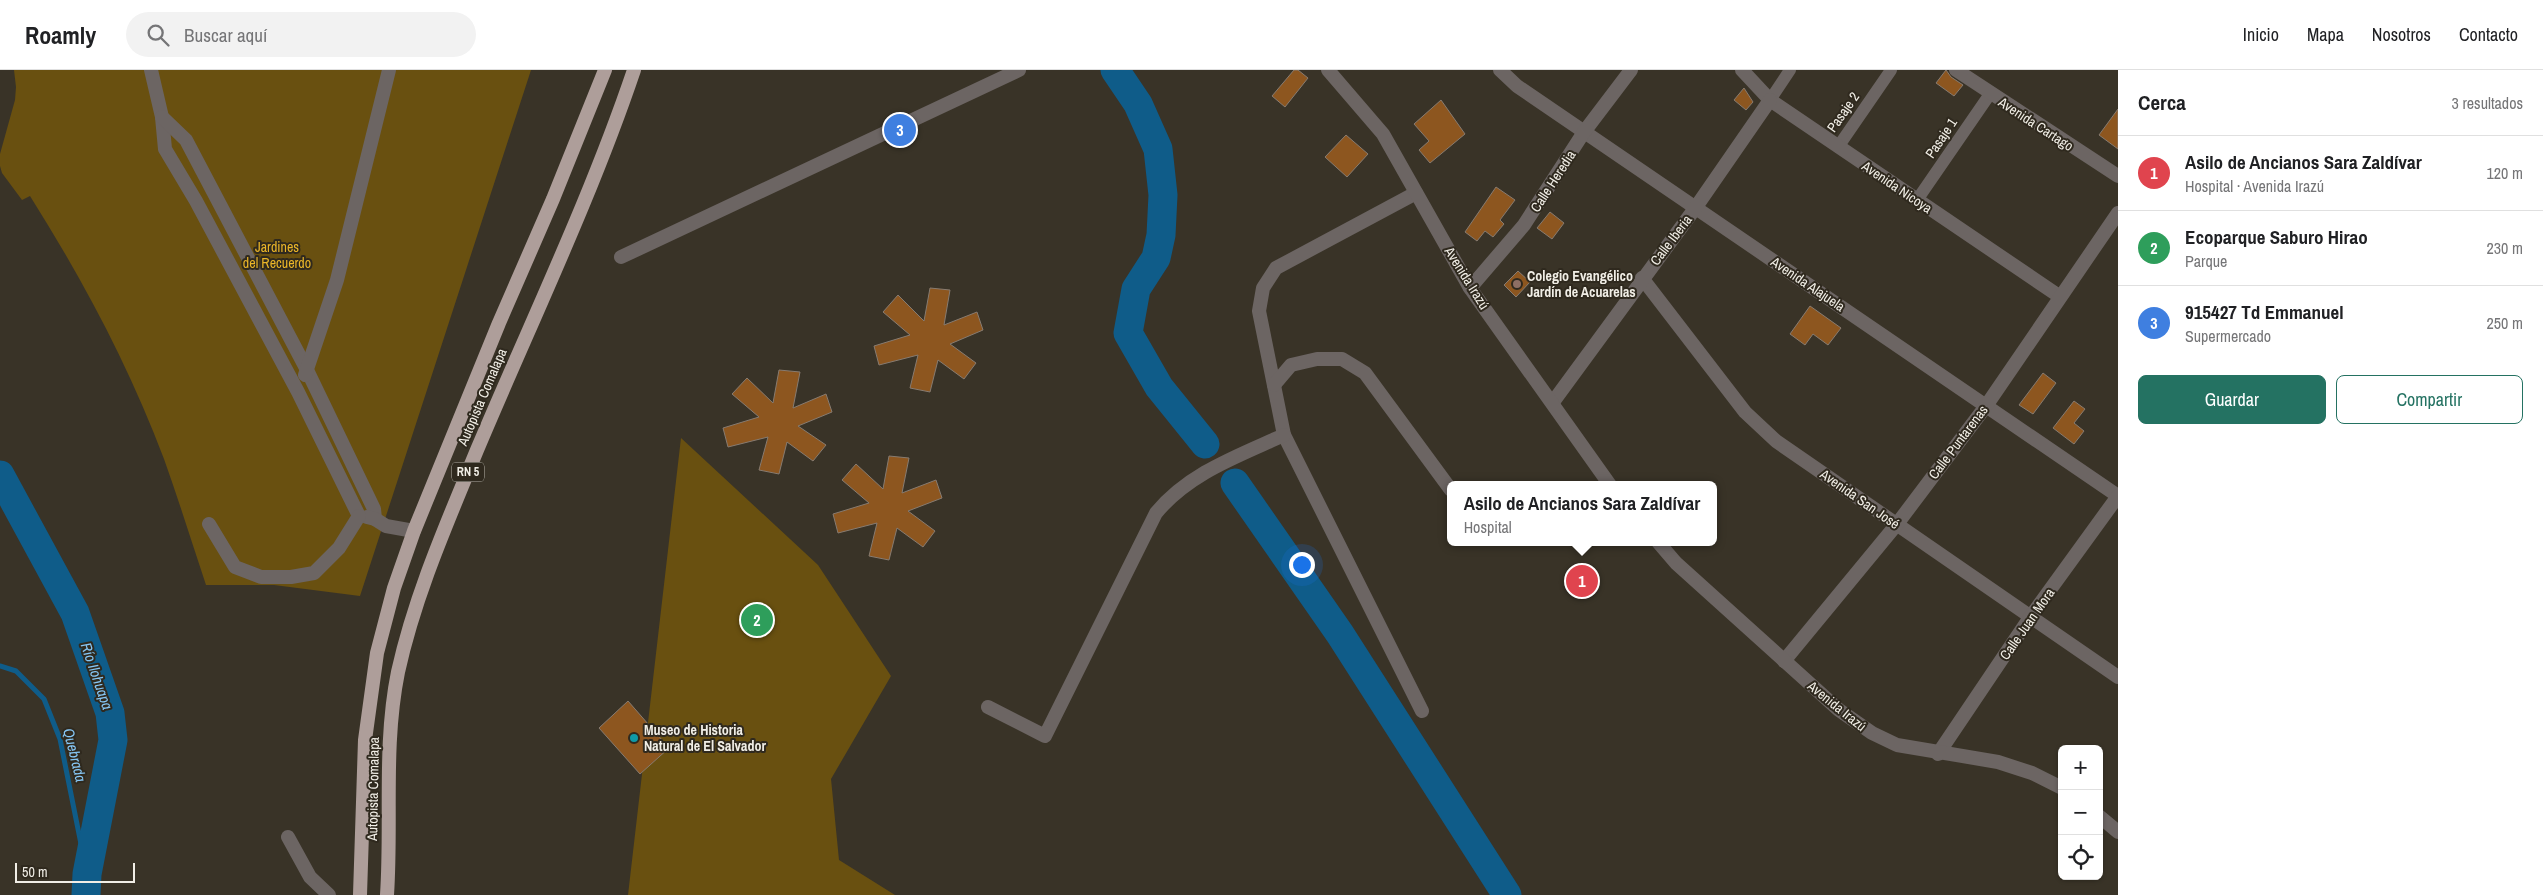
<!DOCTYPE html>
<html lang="es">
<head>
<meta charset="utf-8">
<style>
  body { margin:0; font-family:"Archivo Narrow",sans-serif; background:#f2f2f2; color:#202124 }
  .controls { position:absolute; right:15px; bottom:15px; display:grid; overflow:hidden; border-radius:8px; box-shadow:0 1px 4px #0004 }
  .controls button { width:45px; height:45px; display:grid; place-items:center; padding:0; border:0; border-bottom:1px solid #e0e0e0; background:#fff; color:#202124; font:25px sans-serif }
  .scale { position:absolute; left:15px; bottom:12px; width:120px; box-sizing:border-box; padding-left:5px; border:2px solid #f1eee6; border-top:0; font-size:14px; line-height:18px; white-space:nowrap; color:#f1eee6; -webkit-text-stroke:4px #2f291e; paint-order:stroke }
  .you { position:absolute; left:1301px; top:494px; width:18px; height:18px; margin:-12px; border:4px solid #fff; border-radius:50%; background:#1a73e8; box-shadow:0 0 0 8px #1a73e833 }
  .badge { display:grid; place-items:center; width:32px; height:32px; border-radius:50%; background:#247262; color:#fff; font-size:16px; font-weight:700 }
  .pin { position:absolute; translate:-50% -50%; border:2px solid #fff; box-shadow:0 1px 5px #0006 }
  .popup { position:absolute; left:1447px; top:411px; width:270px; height:65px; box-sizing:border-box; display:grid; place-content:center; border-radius:8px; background:#fff; filter:drop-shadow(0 1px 4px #0005); font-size:16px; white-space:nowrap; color:#757577 }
  .popup b { font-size:19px; color:#202124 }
  .popup::after { content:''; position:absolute; left:50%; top:100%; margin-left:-10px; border:10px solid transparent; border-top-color:#fff }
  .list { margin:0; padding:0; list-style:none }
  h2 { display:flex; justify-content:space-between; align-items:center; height:65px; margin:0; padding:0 20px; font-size:21px }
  h2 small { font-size:16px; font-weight:400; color:#757577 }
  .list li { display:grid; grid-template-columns:32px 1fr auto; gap:15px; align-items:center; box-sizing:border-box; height:75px; padding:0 20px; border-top:1px solid #e0e0e0 }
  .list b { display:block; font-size:19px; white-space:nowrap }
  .list p { margin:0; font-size:16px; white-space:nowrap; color:#757577 }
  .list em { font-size:16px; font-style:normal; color:#757577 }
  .actions { display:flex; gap:10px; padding:15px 20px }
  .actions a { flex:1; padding:11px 0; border:1px solid #247262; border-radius:8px; text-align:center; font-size:18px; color:#247262 }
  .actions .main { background:#247262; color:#fff }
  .icon { flex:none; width:28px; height:28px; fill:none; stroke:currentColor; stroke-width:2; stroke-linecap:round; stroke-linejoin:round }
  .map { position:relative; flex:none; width:2118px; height:825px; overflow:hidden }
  header { display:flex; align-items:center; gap:30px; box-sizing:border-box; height:70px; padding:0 25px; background:#fff; border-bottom:1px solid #e0e0e0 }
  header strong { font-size:24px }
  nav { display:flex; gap:28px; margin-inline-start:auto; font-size:18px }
  .search { width:350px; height:45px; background:#f2f2f2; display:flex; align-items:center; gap:12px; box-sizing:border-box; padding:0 18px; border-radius:28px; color:#757577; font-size:19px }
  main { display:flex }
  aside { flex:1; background:#fff }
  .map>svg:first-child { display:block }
  .green { fill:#695010 }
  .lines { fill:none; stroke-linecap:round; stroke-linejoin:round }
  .stream { stroke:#0f5c89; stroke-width:5 }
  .river { stroke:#0f5c89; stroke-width:29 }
  .building { fill:#8d561f; stroke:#877b70 }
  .pedestrian { stroke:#6c6563; stroke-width:12 }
  .minor { stroke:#6c6563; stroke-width:14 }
  .tertiary { stroke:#6c6563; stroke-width:14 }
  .trunk { stroke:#ae9e9a; stroke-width:14 }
  .education-dot { fill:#8d6e63; stroke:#2f291e; stroke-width:2 }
  .culture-dot { fill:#0f9aa8; stroke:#2f291e; stroke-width:2 }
  .labels { text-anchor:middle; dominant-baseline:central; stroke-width:4; stroke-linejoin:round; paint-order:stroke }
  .shield { fill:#2f291e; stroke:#b7b3aa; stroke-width:1 }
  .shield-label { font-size:12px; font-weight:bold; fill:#f1eee6 }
  .street-label { font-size:14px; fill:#f1eee6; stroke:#2f291e }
  .park-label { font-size:14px; fill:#ebb628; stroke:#2f291e }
  .poi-label { font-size:14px; font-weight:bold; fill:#f1eee6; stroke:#2f291e; text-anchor:start }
  .water-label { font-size:15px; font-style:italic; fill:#86c6f4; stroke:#2f291e }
</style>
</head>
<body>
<header>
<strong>Roamly</strong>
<div class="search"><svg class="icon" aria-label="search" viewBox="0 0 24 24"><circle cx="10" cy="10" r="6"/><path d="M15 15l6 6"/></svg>Buscar aquí</div>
<nav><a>Inicio</a><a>Mapa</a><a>Nosotros</a><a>Contacto</a></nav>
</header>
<main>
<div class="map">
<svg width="2118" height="825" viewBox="0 0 2118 825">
  <rect width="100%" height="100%" fill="#393327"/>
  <!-- green -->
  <g class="green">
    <path d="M14,0H531L360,526L274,515H206C192,473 179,431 164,389C129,296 83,210 30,126L22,130L2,103L0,96V84L15,30L16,17Z"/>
    <path d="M681,368L818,495L891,606L831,709L839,790L895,825H628Z"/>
  </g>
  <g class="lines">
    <!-- stream -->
    <path class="stream" d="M0,596L16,601L44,629L60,669L87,804"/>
    <!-- river -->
    <g class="river">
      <path d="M1115,0L1138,34L1158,79L1163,125L1161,165L1156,188L1136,219L1128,263L1159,317L1205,374"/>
      <path d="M0,405L75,543L110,643L113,670L87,804L86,825"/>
      <path d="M1235,413L1340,564L1507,825"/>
    </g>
  </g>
  <!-- building -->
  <g class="building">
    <path d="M1294,0H1298L1308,8L1285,37L1272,26Z"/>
    <path d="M1946,0L1951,7L1963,15L1954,26L1936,13Z"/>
    <path d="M1744,18L1753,32L1746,40L1734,30Z"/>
    <path d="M1441,30L1465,64L1430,93L1419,80L1429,71L1414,54Z"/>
    <path d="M2118,39V79L2099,65Z"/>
    <path d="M1346,65L1368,84L1347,107L1325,87Z"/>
    <path d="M1496,117L1515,130L1500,150L1504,154L1493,167L1485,161L1477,171L1465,162Z"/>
    <path d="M1550,142L1564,153L1552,169L1537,158Z"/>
    <path d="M1518,201L1530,212L1516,227L1504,215Z"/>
    <path d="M930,218L950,220L944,255L977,242L983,260L950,274L976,293L964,309L938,290L930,322L910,318L918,285L879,295L874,276L910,265L883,242L898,225L924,251Z"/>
    <path d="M1810,236L1841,258L1828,275L1813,264L1805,275L1790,264Z"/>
    <path d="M779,300L800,302L793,338L826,324L832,342L798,356L826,375L813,391L787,372L779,404L759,400L768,367L728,377L723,358L759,347L732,324L747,308L773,333Z"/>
    <path d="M2043,303L2056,313L2033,344L2019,335Z"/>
    <path d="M2074,331L2085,339L2074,353L2084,361L2074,374L2053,358Z"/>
    <path d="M889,386L909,388L902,423L936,410L942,428L908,441L935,461L923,477L897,458L889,490L869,486L877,453L838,463L833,444L869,433L842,410L856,394L883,419Z"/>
    <path d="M628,631L669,678L640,704L599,658Z"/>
  </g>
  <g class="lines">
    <!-- pedestrian -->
    <g class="pedestrian">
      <path d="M1770,30L1790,0"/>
      <path d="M1838,77L1891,0"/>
      <path d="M1917,130L1990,24"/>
    </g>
    <!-- minor -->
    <g class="minor">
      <path d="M151,0L162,47L165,79L196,131L298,322L359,446"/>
      <path d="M1500,0L1517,16L2118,426"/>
      <path d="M1742,0L1770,30L2059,226"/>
      <path d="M1956,0L2118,106"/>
      <path d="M162,47L186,70L307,300L374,439L375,449"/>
      <path d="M1416,123L1276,198L1263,218L1259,241L1284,365L1422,641"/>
      <path d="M621,187L1019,0"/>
      <path d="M1642,208L1745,342L1776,371L2118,607"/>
      <path d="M1470,218L1524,155L1584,62L1631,0"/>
      <path d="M305,305L337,210L389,0"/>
      <path d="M1274,315L1291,295L1317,289H1342L1365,303L1451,420"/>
      <path d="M1553,332L1696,137L1770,30"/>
      <path d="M367,447L375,449L386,456L414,461"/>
      <path d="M209,454L235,497L261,507H291L314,503L339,478L359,446"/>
      <path d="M1784,591L1897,454L1986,336L2118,143"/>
      <path d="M988,637L1045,666L1156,443C1189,403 1238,386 1284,365"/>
      <path d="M1938,684L2031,546L2118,426"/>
      <path d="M288,767L310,807L329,825"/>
    </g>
    <!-- tertiary -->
    <g class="tertiary">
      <path d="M1328,0L1383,64L1470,218L1610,415"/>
      <path d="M1658,472L1676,493L1839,640L1872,663L1897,675L1998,692L2032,703L2062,718"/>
      <path d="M2099,746L2118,762"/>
    </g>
    <!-- trunk -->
    <g class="trunk">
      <path d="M360,825L365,670L377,583L394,518L414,461L499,253L553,129L605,0"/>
      <path d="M387,825C392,751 383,676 398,602C415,525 447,453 477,380C530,254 590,130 634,0"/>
    </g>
  </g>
  <!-- markers -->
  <circle class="education-dot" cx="1517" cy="214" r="5"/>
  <circle class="culture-dot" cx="634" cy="668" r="5"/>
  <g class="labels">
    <!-- shield labels -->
    <rect class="shield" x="452" y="392.5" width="32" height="19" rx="4"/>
    <g class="shield-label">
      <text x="468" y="402">RN 5</text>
    </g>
    <!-- street labels -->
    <g class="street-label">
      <text transform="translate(1843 42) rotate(-55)">Pasaje 2</text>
      <text transform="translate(2036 54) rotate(33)">Avenida Cartago</text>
      <text transform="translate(1941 68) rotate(-56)">Pasaje 1</text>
      <text transform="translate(1553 111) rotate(-57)">Calle Heredia</text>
      <text transform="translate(1897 117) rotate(34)">Avenida Nicoya</text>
      <text transform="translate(1671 170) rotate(-53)">Calle Iberia</text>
      <text transform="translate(1467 208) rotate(58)">Avenida Irazú</text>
      <text transform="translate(1808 214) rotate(34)">Avenida Alajuela</text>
      <text transform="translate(482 327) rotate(-67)">Autopista Comalapa</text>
      <text transform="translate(1958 372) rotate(-53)">Calle Puntarenas</text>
      <text transform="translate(1860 429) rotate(35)">Avenida San José</text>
      <text transform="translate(2027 554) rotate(-55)">Calle Juan Mora</text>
      <text transform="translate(1837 636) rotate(39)">Avenida Irazú</text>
      <text transform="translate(373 719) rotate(-89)">Autopista Comalapa</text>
    </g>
    <!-- park labels -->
    <g class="park-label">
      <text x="277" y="177">Jardines<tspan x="277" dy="16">del Recuerdo</tspan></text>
    </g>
    <!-- poi labels -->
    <g class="poi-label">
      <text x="1527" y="206">Colegio Evangélico<tspan x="1527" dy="16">Jardín de Acuarelas</tspan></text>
      <text x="644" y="660">Museo de Historia<tspan x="644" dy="16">Natural de El Salvador</tspan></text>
    </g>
    <!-- water labels -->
    <g class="water-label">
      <text transform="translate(97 606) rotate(71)">Río Ilohuapa</text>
      <text transform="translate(75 685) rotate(76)">Quebrada</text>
    </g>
  </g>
</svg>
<div class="controls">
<button>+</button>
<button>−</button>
<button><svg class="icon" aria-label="locate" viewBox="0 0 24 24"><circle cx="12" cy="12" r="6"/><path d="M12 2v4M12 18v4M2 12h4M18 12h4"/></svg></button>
</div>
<div class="scale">50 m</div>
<div class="you"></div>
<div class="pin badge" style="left:1582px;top:511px;background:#e0444e">1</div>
<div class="popup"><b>Asilo de Ancianos Sara Zaldívar</b>Hospital</div>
<div class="pin badge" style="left:757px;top:550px;background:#2e9e5b">2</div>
<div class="pin badge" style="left:900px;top:60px;background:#3f7fe0">3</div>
</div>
<aside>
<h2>Cerca<small>3 resultados</small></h2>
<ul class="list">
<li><span class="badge" style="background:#e0444e">1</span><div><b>Asilo de Ancianos Sara Zaldívar</b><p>Hospital · Avenida Irazú</p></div><em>120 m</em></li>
<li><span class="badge" style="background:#2e9e5b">2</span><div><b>Ecoparque Saburo Hirao</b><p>Parque</p></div><em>230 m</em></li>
<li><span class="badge" style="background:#3f7fe0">3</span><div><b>915427 Td Emmanuel</b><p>Supermercado</p></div><em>250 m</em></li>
</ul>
<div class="actions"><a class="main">Guardar</a><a>Compartir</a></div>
</aside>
</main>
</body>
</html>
